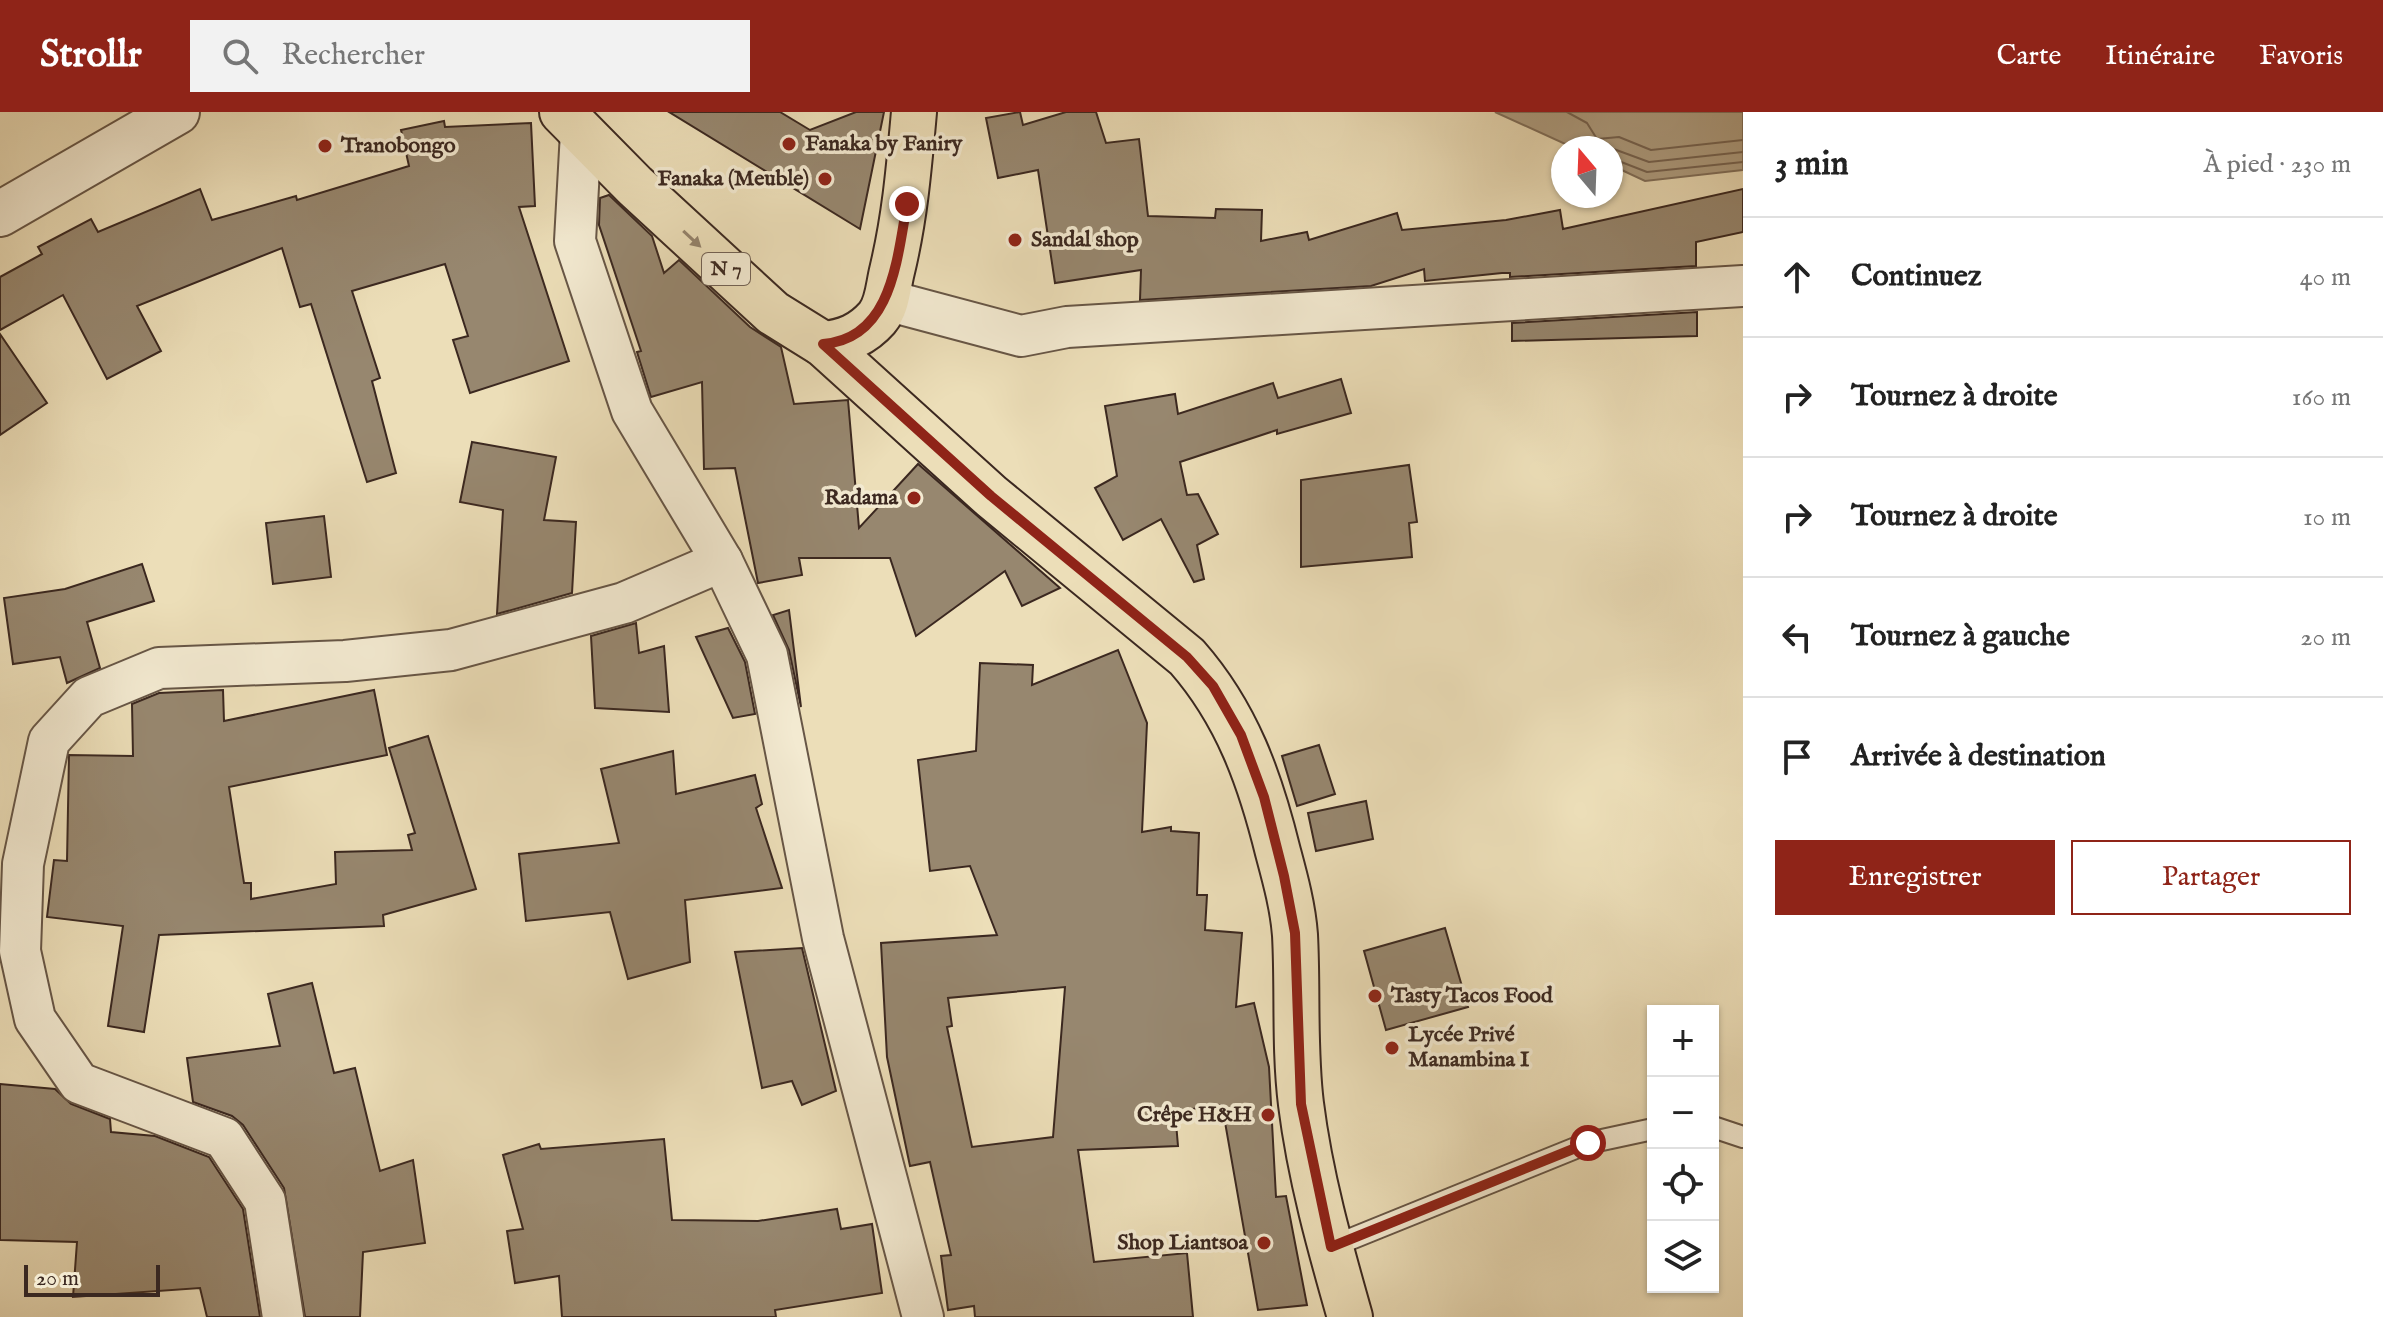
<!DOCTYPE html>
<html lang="fr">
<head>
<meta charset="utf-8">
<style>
  body { margin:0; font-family:"IM FELL English",serif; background:#f2f2f2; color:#222 }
  .controls { position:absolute; right:24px; bottom:24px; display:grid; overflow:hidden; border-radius:0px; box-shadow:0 2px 6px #0004 }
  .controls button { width:72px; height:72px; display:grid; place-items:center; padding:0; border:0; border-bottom:2px solid #e0e0e0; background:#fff; color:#222; font:40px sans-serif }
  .compass { position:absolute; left:1551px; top:24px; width:72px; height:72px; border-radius:50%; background:#fff; box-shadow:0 2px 6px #0004; rotate:341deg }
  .scale { position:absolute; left:24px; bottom:20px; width:136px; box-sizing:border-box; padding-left:8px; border:4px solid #3b2820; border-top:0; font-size:22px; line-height:28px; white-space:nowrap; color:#3b2820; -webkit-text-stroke:6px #f3ead1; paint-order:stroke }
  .stop { position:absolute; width:24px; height:24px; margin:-18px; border:6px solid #8f2418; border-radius:50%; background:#fff }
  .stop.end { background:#8f2418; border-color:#fff; box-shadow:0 2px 8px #0008 }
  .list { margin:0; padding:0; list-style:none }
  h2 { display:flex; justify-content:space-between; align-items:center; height:104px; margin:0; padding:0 32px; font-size:34px }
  h2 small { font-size:26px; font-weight:400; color:#767676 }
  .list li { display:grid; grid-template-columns:52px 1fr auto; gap:24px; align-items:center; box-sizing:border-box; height:120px; padding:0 32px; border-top:2px solid #e0e0e0 }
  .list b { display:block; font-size:30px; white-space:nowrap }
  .list em { font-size:26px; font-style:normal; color:#767676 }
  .actions { display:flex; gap:16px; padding:24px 32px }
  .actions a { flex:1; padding:18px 0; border:2px solid #8f2418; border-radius:0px; text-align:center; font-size:28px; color:#8f2418 }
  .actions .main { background:#8f2418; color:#fff }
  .icon { flex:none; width:44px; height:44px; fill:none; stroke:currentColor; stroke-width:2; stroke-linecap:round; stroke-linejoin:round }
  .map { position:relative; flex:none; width:1743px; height:1205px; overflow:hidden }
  header { display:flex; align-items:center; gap:48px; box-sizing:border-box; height:112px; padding:0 40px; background:#8f2418; color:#fff }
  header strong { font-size:38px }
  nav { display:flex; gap:44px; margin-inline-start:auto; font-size:28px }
  .search { width:560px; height:72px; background:#f2f2f2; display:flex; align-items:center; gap:20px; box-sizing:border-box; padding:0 28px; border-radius:0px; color:#767676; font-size:30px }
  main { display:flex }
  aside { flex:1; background:#fff }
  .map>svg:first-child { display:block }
  .water { fill:#b0a084; stroke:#81705c; stroke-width:2 }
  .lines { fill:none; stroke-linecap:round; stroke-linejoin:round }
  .shore { stroke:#766452; stroke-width:2 }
  .building { fill:#97876f; stroke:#3b2820; stroke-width:2; fill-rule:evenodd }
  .service-casing { stroke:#675646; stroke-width:24 }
  .minor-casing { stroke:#675646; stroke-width:44 }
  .tertiary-casing { stroke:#675646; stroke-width:48 }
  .primary-casing { stroke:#3b2820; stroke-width:48 }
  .service { stroke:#f3ead1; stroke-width:20 }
  .minor { stroke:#f3ead1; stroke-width:40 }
  .tertiary { stroke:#f3ead1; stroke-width:44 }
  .primary { stroke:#ecdeb8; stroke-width:44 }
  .oneway { fill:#94836c }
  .route { stroke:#8f2418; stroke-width:10 }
  .poi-dot { fill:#8f2418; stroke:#f3ead1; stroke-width:3 }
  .labels { text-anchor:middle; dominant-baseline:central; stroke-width:7; stroke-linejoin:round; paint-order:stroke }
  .shield { fill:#f3ead1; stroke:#726255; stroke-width:2 }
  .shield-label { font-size:20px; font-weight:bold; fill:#3b2820 }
  .poi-label { font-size:22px; font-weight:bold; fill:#3b2820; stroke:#f3ead1; text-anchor:start }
</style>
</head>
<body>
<header>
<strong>Strollr</strong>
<div class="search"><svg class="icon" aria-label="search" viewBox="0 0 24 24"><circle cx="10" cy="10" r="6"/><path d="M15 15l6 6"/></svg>Rechercher</div>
<nav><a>Carte</a><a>Itinéraire</a><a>Favoris</a></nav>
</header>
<main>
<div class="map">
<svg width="1743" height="1205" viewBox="0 0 1743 1205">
  <rect width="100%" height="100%" fill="#ecdeb8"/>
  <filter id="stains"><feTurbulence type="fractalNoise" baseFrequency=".0025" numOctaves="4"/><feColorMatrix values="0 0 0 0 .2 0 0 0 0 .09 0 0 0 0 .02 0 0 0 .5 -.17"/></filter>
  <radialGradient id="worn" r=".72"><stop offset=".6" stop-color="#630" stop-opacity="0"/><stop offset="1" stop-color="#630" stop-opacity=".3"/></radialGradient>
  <!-- water -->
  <path class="water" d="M1495,0H1743V58L1645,69L1611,53V36H1574Z"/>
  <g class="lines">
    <!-- shore -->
    <g class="shore">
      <path d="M1567,0L1587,11L1597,27L1619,25L1651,38L1743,28"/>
      <path d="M1611,36L1649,50L1743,40"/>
      <path d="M1611,46L1647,60L1743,50"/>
    </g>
  </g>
  <!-- building -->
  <g class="building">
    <path d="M669,0H780L810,18L856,0H884L860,117Z"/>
    <path d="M1020,0L1023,13L1066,0H1096L1106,31L1139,27L1148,104L1215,106L1216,97L1262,98L1261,129L1307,120L1309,128L1397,101L1402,118L1506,108L1560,98L1563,117L1743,77V120L1696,130V154L1510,165V161H1502L1425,169L1424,157L1371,174L1140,188L1141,158L1055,171L1038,58L998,66L986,6Z"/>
    <path d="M444,9L445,15L531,11L535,94L519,95L569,249L470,281L453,228L468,224L445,152L352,179L380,266L372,269L396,361L367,370L311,192L300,195L282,136L137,194L161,239L107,267L63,183L0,218V165L42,142L38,135L91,107L98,120L200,77L212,108L296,84L297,88L409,54L401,18Z"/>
    <path d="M609,83L652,124L664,161L679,148L750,215L781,235L794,292L848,288L859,416L918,352L1060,476L1022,494L1005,459L916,524L890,446H799L802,463L758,471L735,356L704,357L702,270L651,285L637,240L641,239L599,113L600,86Z"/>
    <path d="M1697,200V224L1512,229V211Z"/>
    <path d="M0,222L47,291L0,323Z"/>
    <path d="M1341,267L1351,301L1277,322V318L1180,350L1187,383L1198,382L1218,422L1197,433L1204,467L1194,470L1161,407L1123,428L1095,376L1117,364L1105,294L1175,282L1178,302L1273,271L1278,286Z"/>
    <path d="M472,330L556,345L544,408L576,410L572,481L497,502L503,398L460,390Z"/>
    <path d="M1409,353L1417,410L1409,411L1412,445L1301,455V368Z"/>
    <path d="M324,404L331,465L273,472L266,411Z"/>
    <path d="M142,452L154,489L87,510L100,556L67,571L60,545L13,552L4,486L65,477Z"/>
    <path d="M789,498L801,595L789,538L773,503Z"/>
    <path d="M636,511L639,541L664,534L669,600L595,596L591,524Z"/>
    <path d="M728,516L745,550L755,602L733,606L696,525Z"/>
    <path d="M1118,538L1147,611L1142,720L1171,715V719L1199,721L1197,783H1207L1205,818L1242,821L1236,895L1254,891L1269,955L1276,1085L1286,1084L1307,1193L1258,1198L1222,993L1175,999L1178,1034L1078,1038L1094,1150L1187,1141L1193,1205H975L974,1194L948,1198L941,1144L951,1143L930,1050L910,1054L887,945L881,831L997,823L970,754L930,759L918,648L976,639L980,551L1033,553L1032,573ZM1065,875L1053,1025L972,1035L947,915L952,914L948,886Z"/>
    <path d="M223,578L224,609L374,578L387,643L229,675L244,771H251V787L336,772L335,740L412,738L408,723L415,721L389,636L428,624L476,777L383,803L384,814L159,823L144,920L108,914L123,814L47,805L54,748L67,749L69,643L133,644L132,592L159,581Z"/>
    <path d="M1319,633L1335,682L1297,694L1282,644Z"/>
    <path d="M673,639L676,682L755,663L762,692L756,696L782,776L685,788L690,850L628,867L610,800L526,809L519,742L619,731L601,657Z"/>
    <path d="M1366,689L1373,727L1316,739L1308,701Z"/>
    <path d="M1445,816L1468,895L1386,918L1364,839Z"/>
    <path d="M802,836L836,979L802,993L792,969L762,976L735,840Z"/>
    <path d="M312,871L334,961L355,956L380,1059L413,1048L425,1131L363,1140L360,1205H305L284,1076L243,1013L232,1004L193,990L187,946L280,934L268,882Z"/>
    <path d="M0,972L55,977L71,992L110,1007L111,1020L155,1024L209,1045L243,1097L260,1205H207L200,1176L73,1185L77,1130L0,1128Z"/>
    <path d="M664,1027L672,1108L758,1109L837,1097L841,1117L872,1112L882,1181L775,1198L776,1205H562L559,1164L515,1171L507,1119L523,1117L503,1043L539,1032L541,1037Z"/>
  </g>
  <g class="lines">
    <!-- service casing -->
    <g class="service-casing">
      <g id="service">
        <path d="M1713,1015L1743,1025"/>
        <path d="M1331,1135L1588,1031L1653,1017"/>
      </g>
    </g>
    <!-- minor casing -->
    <g class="minor-casing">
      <g id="minor">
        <path d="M581,20L575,129L632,299L722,449L767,543L823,826L923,1205"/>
        <path d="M886,188L1021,224L1067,215L1743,174"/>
        <path d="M283,1205L265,1089L224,1026L79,971L35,907L20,839L23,752L49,629L89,585L159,556L345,549L451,538L624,491L722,449"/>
      </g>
    </g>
    <!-- tertiary casing -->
    <g class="tertiary-casing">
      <path id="tertiary" d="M0,102L177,0"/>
    </g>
    <!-- primary casing -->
    <g class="primary-casing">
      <g id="primary">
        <path d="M562,0L635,74L773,201L823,232L991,384L1187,545C1237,602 1260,667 1278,740C1285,766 1293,795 1295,823C1298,879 1294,936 1301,992C1310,1064 1330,1135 1350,1205"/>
        <path d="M823,232C845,230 862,223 877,206C888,193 888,175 892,159C905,105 909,55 914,0"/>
      </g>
    </g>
    <!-- service -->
    <use href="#service" class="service"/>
    <!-- minor -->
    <use href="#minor" class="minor"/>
    <!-- tertiary -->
    <use href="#tertiary" class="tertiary"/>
    <!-- primary -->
    <use href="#primary" class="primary"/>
  </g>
  <!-- one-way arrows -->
  <defs><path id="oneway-solid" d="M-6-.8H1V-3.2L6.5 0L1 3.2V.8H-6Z" transform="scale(2)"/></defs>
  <use class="oneway" href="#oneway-solid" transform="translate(692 127) rotate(43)"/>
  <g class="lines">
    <!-- route -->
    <path class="route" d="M907,92C897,147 892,227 823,232L991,384L1187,545L1213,574L1241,623L1264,685L1284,764L1295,821L1301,992L1331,1135L1588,1031"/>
  </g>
  <!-- markers -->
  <g class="poi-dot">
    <circle cx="789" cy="32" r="8"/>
    <circle cx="325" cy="34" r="8"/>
    <circle cx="825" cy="67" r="8"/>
    <circle cx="1015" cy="128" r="8"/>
    <circle cx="914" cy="386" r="8"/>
    <circle cx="1375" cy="884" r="8"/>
    <circle cx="1392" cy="936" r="8"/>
    <circle cx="1268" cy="1003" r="8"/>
    <circle cx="1264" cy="1131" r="8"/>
  </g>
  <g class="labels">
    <!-- shield labels -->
    <rect class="shield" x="702" y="141" width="48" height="32" rx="6"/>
    <g class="shield-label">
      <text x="726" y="157">N 7</text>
    </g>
    <!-- poi labels -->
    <g class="poi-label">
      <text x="805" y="32">Fanaka by Faniry</text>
      <text x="341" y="34">Tranobongo</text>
      <text x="809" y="67" text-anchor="end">Fanaka (Meuble)</text>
      <text x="1031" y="128">Sandal shop</text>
      <text x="898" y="386" text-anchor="end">Radama</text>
      <text x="1391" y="884">Tasty Tacos Food</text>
      <text x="1408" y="923">Lycée Privé<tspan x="1408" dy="25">Manambina I</tspan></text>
      <text x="1252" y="1003" text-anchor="end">Crêpe H&amp;H</text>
      <text x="1248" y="1131" text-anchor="end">Shop Liantsoa</text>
    </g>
  </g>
  <rect width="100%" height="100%" filter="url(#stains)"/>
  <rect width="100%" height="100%" fill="url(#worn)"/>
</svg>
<div class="controls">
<button>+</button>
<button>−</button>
<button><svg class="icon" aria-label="locate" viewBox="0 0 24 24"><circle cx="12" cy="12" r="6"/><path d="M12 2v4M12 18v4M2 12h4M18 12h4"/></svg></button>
<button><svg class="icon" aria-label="layers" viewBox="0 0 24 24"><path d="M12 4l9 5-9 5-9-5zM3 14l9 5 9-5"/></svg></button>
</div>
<svg class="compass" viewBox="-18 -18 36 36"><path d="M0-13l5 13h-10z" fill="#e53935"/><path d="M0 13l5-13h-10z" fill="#767676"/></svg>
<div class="scale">20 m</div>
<div class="stop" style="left:1588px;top:1031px"></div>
<div class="stop end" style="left:907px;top:92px"></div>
</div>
<aside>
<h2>3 min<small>À pied · 230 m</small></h2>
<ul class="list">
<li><svg class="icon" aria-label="ahead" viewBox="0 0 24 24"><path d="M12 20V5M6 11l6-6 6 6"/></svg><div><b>Continuez</b></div><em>40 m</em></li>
<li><svg class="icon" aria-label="right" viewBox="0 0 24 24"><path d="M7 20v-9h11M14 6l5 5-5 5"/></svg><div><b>Tournez à droite</b></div><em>160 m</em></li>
<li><svg class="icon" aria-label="right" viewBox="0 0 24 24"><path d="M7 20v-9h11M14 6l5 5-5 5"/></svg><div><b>Tournez à droite</b></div><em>10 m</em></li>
<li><svg class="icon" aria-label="left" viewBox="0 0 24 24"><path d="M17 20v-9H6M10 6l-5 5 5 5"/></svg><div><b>Tournez à gauche</b></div><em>20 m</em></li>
<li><svg class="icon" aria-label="arrive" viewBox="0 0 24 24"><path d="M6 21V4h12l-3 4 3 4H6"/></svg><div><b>Arrivée à destination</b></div></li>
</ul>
<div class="actions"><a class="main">Enregistrer</a><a>Partager</a></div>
</aside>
</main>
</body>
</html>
